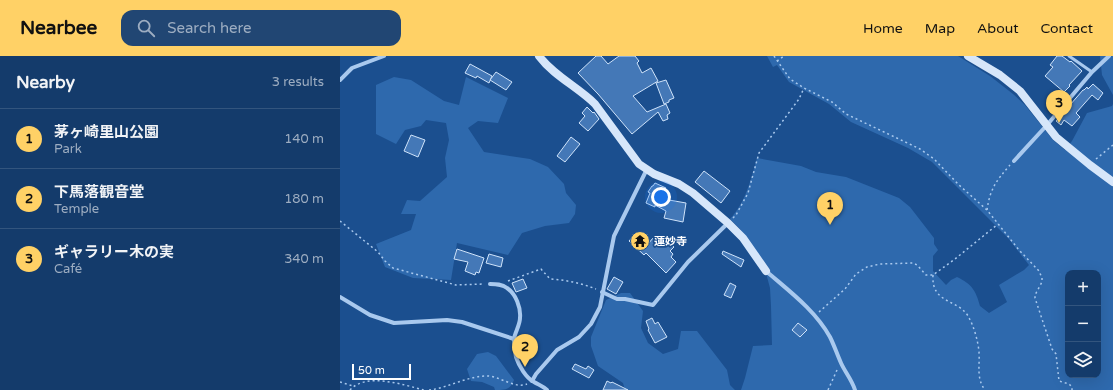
<!DOCTYPE html>
<html lang="en">
<head>
<meta charset="utf-8">
<style>
  body { margin:0; font-family:"Varela Round","Noto Sans JP",sans-serif; background:#214673; color:#f1f3f6 }
  .controls { position:absolute; right:12px; bottom:12px; display:grid; overflow:hidden; border-radius:8px; box-shadow:0 4px 16px #0002 }
  .controls button { width:36px; height:36px; display:grid; place-items:center; padding:0; border:0; border-bottom:1px solid #33557e; background:#143b6b; color:#f1f3f6; font:20px sans-serif }
  .scale { position:absolute; left:12px; bottom:10px; width:59px; box-sizing:border-box; padding-left:4px; border:2px solid #fff; border-top:0; font-size:11px; line-height:14px; white-space:nowrap; color:#fff; -webkit-text-stroke:3px #1b4f8f; paint-order:stroke }
  .you { position:absolute; left:321px; top:141px; width:14px; height:14px; margin:-10px; border:3px solid #fff; border-radius:50%; background:#1a73e8; box-shadow:0 0 0 6px #1a73e833 }
  .badge { display:grid; place-items:center; width:26px; height:26px; border-radius:50%; background:#ffd166; color:#111; font-size:13px; font-weight:700 }
  .pin { position:absolute; translate:-50% -33px; filter:drop-shadow(0 1px 2px #0008) }
  .pin::after { content:''; position:absolute; top:21px; width:14px; height:12px; background:inherit; clip-path:polygon(0 0,100% 0,50% 100%) }
  .list { margin:0; padding:0; list-style:none }
  h2 { display:flex; justify-content:space-between; align-items:center; height:52px; margin:0; padding:0 16px; font-size:17px }
  h2 small { font-size:13px; font-weight:400; color:#9dadc1 }
  .list li { display:grid; grid-template-columns:26px 1fr auto; gap:12px; align-items:center; box-sizing:border-box; height:60px; padding:0 16px; border-top:1px solid #33557e }
  .list b { display:block; font-size:15px; white-space:nowrap }
  .list p { margin:0; font-size:13px; white-space:nowrap; color:#9dadc1 }
  .list em { font-size:13px; font-style:normal; color:#9dadc1 }
  .icon { flex:none; width:22px; height:22px; fill:none; stroke:currentColor; stroke-width:2; stroke-linecap:round; stroke-linejoin:round }
  .map { position:relative; flex:none; width:773px; height:334px; overflow:hidden }
  header { display:flex; align-items:center; gap:24px; box-sizing:border-box; height:56px; padding:0 20px; background:#ffd166; color:#111 }
  header strong { font-size:19px }
  nav { display:flex; gap:22px; margin-inline-start:auto; font-size:14px }
  .search { width:280px; height:36px; background:#214673; display:flex; align-items:center; gap:10px; box-sizing:border-box; padding:0 14px; border-radius:12px; color:#9dadc1; font-size:15px }
  main { display:flex }
  aside { flex:1; background:#143b6b }
  .map>svg:first-child { display:block }
  .green { fill:#2e69ad; fill-rule:evenodd }
  .building { fill:#4478b7; stroke:#cfe3fa }
  .lines { fill:none; stroke-linecap:round; stroke-linejoin:round }
  .path { stroke:#a9c9ee; stroke-width:1.5; stroke-dasharray:2 3; stroke-linecap:butt }
  .lane { stroke:#a9c9ee; stroke-width:3 }
  .street { stroke:#a9c9ee; stroke-width:4 }
  .secondary { stroke:#d6e6fa; stroke-width:8 }
  .labels { text-anchor:middle; dominant-baseline:central; stroke-width:3.5; stroke-linejoin:round; paint-order:stroke }
  .poi-label { font-size:11px; font-weight:bold; fill:#fff; stroke:#1b4f8f; text-anchor:start }
</style>
</head>
<body>
<header>
<strong>Nearbee</strong>
<div class="search"><svg class="icon" aria-label="search" viewBox="0 0 24 24"><circle cx="10" cy="10" r="6"/><path d="M15 15l6 6"/></svg>Search here</div>
<nav><a>Home</a><a>Map</a><a>About</a><a>Contact</a></nav>
</header>
<main>
<aside>
<h2>Nearby<small>3 results</small></h2>
<ul class="list">
<li><span class="badge">1</span><div><b>茅ヶ崎里山公園</b><p>Park</p></div><em>140 m</em></li>
<li><span class="badge">2</span><div><b>下馬落観音堂</b><p>Temple</p></div><em>180 m</em></li>
<li><span class="badge">3</span><div><b>ギャラリー木の実</b><p>Café</p></div><em>340 m</em></li>
</ul>
</aside>
<div class="map">
<svg width="773" height="334" viewBox="0 0 773 334">
  <rect width="100%" height="100%" fill="#1b4f8f"/>
  <!-- green -->
  <g class="green">
    <path d="M427,0H618L650,20L673,38L685,49L713,84L725,94L732,85L747,57L772,50L773,48V334H401L405,322L413,290L432,289L431,250L430,232L423,206L400,173L390,163C406,146 411,123 417,102L461,110L476,116L506,121L559,142L570,151L594,182V188L598,194L593,200V215L606,229L611,224L617,221C632,228 636,235 640,250L649,257L667,246L659,229L684,214L689,209L668,182L592,106L568,92L511,66L489,48L449,26L437,9L433,11ZM728,217H758V319H728Z"/>
    <path d="M760,0H773V39L762,19Z"/>
    <path d="M54,21L71,24L104,45L119,49L126,21L168,42L158,67L138,65L128,72L144,96L190,103L208,111L224,128L226,137L236,149L235,158L229,167L205,170L182,177L168,199L117,187L111,224L73,222L45,211L36,188L71,174L76,158H61L67,144L80,145L107,121L105,102L109,84L106,67L86,64L81,70L65,74L56,88L36,78V29Z"/>
    <path d="M281,237H290L303,255L301,272L308,287L323,298L338,293L341,275H357L387,314L390,329L395,334H285L283,327L258,310L251,290V281L266,244Z"/>
    <path d="M148,296L156,300L174,324C170,334 166,334 155,334L154,331L142,326L131,325L127,313L137,298Z"/>
  </g>
  <!-- building -->
  <g class="building">
    <path d="M256,0H261L268,8L279,0H295L299,5L297,7L302,17L311,12L318,25L293,40L307,56L326,48L330,57L327,59L328,63L323,65L318,56L292,78L258,38L238,17Z"/>
    <path d="M717,0H722L730,6L731,5L742,15L729,29L730,30L724,36L705,20L713,11L710,9Z"/>
    <path d="M130,8L152,20L149,27L137,20L136,22L125,17Z"/>
    <path d="M156,16L172,26L166,34L150,24Z"/>
    <path d="M326,24L334,42L329,44V46L324,48L316,27Z"/>
    <path d="M753,28L763,37L758,44L752,39L736,57L740,61L732,70L724,64L721,69L716,65L743,34H744L747,31L748,33Z"/>
    <path d="M247,51L253,57L254,56L259,63L248,75L239,67L245,60L242,57Z"/>
    <path d="M71,79L85,84L78,101L64,95Z"/>
    <path d="M231,81L240,88L225,106L217,100Z"/>
    <path d="M364,115L390,135L381,147L355,126Z"/>
    <path d="M315,127L326,132L321,140L329,144L346,147L343,166L324,162L326,155L315,149V151L306,147L310,137L308,136L312,130H313Z"/>
    <path d="M296,177L308,188L313,182L319,188L321,186L324,189L328,185L334,191L330,195L333,198L331,201L336,206L326,217L306,197L304,199L289,185Z"/>
    <path d="M117,193L144,202L139,217L136,216L135,219L125,215L128,206L114,203Z"/>
    <path d="M383,195L404,204L401,211L382,198Z"/>
    <path d="M149,198L163,202L161,211L146,207Z"/>
    <path d="M274,221L283,226L276,238L267,233Z"/>
    <path d="M183,223L187,232L176,236L172,227Z"/>
    <path d="M390,227L396,230L391,242L384,239Z"/>
    <path d="M312,262L315,268L318,266L327,281L315,287L308,274L309,273L306,265Z"/>
    <path d="M458,267L467,274L460,281L452,274Z"/>
    <path d="M235,308L246,313L248,310L254,314L249,322L232,313Z"/>
    <path d="M267,325L271,327L272,326L288,334H263Z"/>
  </g>
  <g class="lines">
    <!-- path -->
    <g class="path">
      <path d="M434,0L450,23L464,32L492,46L506,58L580,93L594,103L619,129L647,154L679,194L699,215L702,222V226L695,239V242L712,293L716,298L719,325L729,328L732,331V334"/>
      <path d="M437,5L444,0"/>
      <path d="M756,103L773,89"/>
      <path d="M647,154C650,133 656,125 670,109"/>
      <path d="M393,162L396,159L408,137L419,97L459,43L464,32"/>
      <path d="M0,165L38,196L45,205L53,212L116,229L144,228"/>
      <path d="M593,219C591,248 618,243 628,260C634,270 638,285 639,296C640,310 636,322 645,334"/>
      <path d="M168,225L201,213L210,223C226,224 241,227 256,233"/>
      <path d="M479,256L505,233L516,218L527,211L540,208L573,207L577,209L586,219H593L615,203L658,168"/>
      <path d="M0,326L13,330"/>
      <path d="M10,334C26,316 64,329 84,334"/>
      <path d="M89,334C108,332 127,320 147,320C160,320 174,333 187,328"/>
      <path d="M488,334L497,314"/>
    </g>
    <!-- lane -->
    <path class="lane" d="M729,0L752,16"/>
    <!-- street -->
    <g class="street">
      <path d="M0,24L12,12L44,0"/>
      <path d="M674,105L707,69L752,16L769,0"/>
      <path d="M426,215C449,235 475,254 490,281C494,289 497,298 501,307C505,316 512,324 515,334"/>
      <path d="M150,228C156,228 162,228 167,232C176,238 181,252 180,262C180,269 175,276 174,283C174,288 175,296 176,301C179,310 186,322 194,326C199,329 203,330 207,334"/>
      <path d="M262,236L277,243H285L313,249L348,206L388,167"/>
      <path d="M0,241L30,259L54,267L107,264L122,266L174,283"/>
      <path d="M192,325L196,318L217,294L239,281L251,268L260,251L274,180L307,113"/>
    </g>
    <!-- secondary -->
    <g class="secondary">
      <path d="M199,0C214,20 238,31 255,48L299,108L314,118L339,128L353,137L388,167L403,182L426,215"/>
      <path d="M628,0L660,19L680,35L716,81L750,109L773,126"/>
    </g>
  </g>
  <!-- icons -->
  <defs>
    <g id="temple-disc" transform="scale(1)"><circle r="9.5" fill="#ffd166" stroke="#1b4f8f"/><path d="M0-6L5-2H3V0L6.5 2.5H4V6H1.5V3h-3V6H-4V2.5H-6.5L-3 0V-2H-5Z" fill="#111"/></g>
  </defs>
  <g fill-rule="evenodd">
    <use href="#temple-disc" x="300" y="185"/>
  </g>
  <g class="labels">
    <!-- poi labels -->
    <g class="poi-label">
      <text x="314" y="185">蓮妙寺</text>
    </g>
  </g>
</svg>
<div class="controls">
<button>+</button>
<button>−</button>
<button><svg class="icon" aria-label="layers" viewBox="0 0 24 24"><path d="M12 4l9 5-9 5-9-5zM3 14l9 5 9-5"/></svg></button>
</div>
<div class="scale">50 m</div>
<div class="you"></div>
<div class="pin badge" style="left:490px;top:169px">1</div>
<div class="pin badge" style="left:185px;top:311px">2</div>
<div class="pin badge" style="left:719px;top:67px">3</div>
</div>
</main>
</body>
</html>
